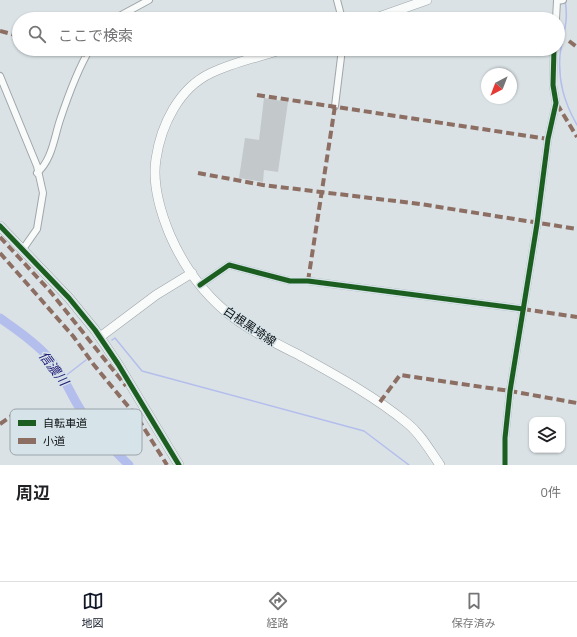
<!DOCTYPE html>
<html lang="ja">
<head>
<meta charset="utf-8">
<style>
  body { margin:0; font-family:"Open Sans","Noto Sans JP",sans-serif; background:#f2f2f2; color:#202124 }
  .controls { position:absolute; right:12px; bottom:12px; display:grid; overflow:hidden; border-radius:8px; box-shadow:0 1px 3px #0004 }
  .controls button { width:36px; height:36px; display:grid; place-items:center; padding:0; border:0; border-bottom:1px solid #e0e0e0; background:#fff; color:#202124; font:20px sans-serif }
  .compass { position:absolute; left:481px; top:68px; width:36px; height:36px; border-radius:50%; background:#fff; box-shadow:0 1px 3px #0004; rotate:222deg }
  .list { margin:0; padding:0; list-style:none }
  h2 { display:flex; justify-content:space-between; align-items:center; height:52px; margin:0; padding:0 16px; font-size:17px }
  h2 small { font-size:13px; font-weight:400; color:#757577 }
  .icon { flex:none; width:22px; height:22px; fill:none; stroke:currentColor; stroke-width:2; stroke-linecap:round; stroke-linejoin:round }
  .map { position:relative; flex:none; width:577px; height:465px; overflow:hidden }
  .search { position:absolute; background:#fff; box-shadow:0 1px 3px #0004; left:12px; right:12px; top:12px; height:44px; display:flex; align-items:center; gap:10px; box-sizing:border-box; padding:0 14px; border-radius:22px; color:#757577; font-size:15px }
  .sheet { height:116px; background:#fff }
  nav { display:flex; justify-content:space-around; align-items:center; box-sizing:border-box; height:56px; border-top:1px solid #e0e0e0; background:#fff; font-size:11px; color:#757577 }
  nav a { display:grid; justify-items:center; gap:2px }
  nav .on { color:#111827 }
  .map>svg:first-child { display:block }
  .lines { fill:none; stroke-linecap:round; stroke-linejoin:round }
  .stream { stroke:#b4beed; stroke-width:1.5 }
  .river { stroke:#b4beed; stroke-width:9 }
  .building { fill:#c3c8cb }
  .street-casing { stroke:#a0a6a8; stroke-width:8 }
  .secondary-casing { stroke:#a0a6a8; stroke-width:10 }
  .street { stroke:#f9fbfb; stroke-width:6 }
  .secondary { stroke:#f9fbfb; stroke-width:9 }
  .quiet { stroke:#8d6e63; stroke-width:4; stroke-dasharray:8 4; stroke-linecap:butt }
  .cycleway-casing { stroke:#d6e3e9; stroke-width:8 }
  .cycleway { stroke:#1b5e20; stroke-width:5 }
  .labels { text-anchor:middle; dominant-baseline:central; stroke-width:3; stroke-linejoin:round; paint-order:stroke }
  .street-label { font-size:12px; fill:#0d1214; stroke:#d6e3e9 }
  .water-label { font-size:13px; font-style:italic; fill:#211875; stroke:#d6e3e9 }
  .key { fill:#d6e3e9; stroke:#9aa4a9; stroke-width:1 }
  .key-label { font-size:11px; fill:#0d1214 }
</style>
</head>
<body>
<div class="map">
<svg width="577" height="465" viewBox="0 0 577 465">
  <rect width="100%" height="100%" fill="#dae2e5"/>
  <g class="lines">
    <!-- stream -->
    <g class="stream">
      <path d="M565,0C569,22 563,33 560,55C558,81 564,102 577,125"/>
      <path d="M112,340L115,338L142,371L364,431L409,465"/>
      <path d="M64,377L86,360"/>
    </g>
    <!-- river -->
    <path class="river" d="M0,318C18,331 36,343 50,359C64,375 70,394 82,412C94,431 112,448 129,465"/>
  </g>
  <!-- building -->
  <path class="building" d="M264,98L288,102L278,172L264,170L263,182L239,178L245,138L259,140Z"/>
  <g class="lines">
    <!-- street casing -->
    <g class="street-casing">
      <g id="street">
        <path d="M337,0L342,19"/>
        <path d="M114,19L149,0"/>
        <path d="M556,19L557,1L563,0"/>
        <path d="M0,76L37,166L43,193L37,229L23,249"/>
        <path d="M335,106L342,49"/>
        <path d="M37,173C52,160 54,138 60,120C67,99 79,67 90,49"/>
        <path d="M200,285L229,265L290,281H308L523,309"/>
        <path d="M505,465V438L510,391L537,224L548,139L556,103L553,85L554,49"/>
      </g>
    </g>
    <!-- secondary casing -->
    <g class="secondary-casing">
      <g id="secondary">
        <path d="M373,19L427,0"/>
        <path d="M283,49C259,57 234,62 211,73C179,88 161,125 156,159C152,184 160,211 170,235C184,267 206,297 234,318C254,333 277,344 299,355C337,376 374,396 407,423C421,434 430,451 440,465"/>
        <path d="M0,226L69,298L95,330L118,364L179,465"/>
        <path d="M100,337L156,295L192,273"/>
      </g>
    </g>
    <!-- street -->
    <use href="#street" class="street"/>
    <!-- secondary -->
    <use href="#secondary" class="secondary"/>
    <!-- quiet -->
    <g class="quiet">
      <path d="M0,31L19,36"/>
      <path d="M569,41L577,47"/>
      <path d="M66,49L86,55"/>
      <path d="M534,49L554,52"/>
      <path d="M257,95L548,139"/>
      <path d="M557,104L577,137"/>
      <path d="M198,173L263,185L420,204L577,229"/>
      <path d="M0,237L49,290L126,386"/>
      <path d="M0,253L73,336L94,365L137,417L167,465"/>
      <path d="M308,281L335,106"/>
      <path d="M523,309L577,317"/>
      <path d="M380,402L400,375L510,391L577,403"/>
      <path d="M0,424L16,413"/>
    </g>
    <!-- cycleway casing -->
    <g class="cycleway-casing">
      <g id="cycleway">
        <path d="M0,226L69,298L95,330L118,364L179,465"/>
        <path d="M200,285L229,265L290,281H308L523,309"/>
        <path d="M505,465V438L510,391L537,224L548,139L556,103L553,85L554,49"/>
      </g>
    </g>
    <!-- cycleway -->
    <use href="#cycleway" class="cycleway"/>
  </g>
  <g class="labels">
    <!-- street labels -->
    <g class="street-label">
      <text transform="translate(250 326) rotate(34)">白根黒埼線</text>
    </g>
    <!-- water labels -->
    <g class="water-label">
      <text transform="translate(54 368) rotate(53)">信濃川</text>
    </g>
  </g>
  <!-- legend -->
  <rect x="10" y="409" width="132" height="46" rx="6" class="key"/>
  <rect x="18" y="420" width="18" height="6" fill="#1b5e20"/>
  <rect x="18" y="438" width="18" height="6" fill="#8d6e63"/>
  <g class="key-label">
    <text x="43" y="427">自転車道</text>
    <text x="43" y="445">小道</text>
  </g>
</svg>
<div class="controls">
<button><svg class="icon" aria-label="layers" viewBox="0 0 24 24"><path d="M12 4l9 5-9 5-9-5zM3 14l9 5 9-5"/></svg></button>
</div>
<svg class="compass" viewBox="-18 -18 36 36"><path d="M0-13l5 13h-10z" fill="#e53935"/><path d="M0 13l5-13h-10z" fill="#757577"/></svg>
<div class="search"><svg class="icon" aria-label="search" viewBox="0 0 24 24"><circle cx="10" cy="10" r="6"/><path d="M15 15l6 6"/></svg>ここで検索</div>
</div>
<section class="sheet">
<h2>周辺<small>0件</small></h2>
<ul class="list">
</ul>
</section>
<nav>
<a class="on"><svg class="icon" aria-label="map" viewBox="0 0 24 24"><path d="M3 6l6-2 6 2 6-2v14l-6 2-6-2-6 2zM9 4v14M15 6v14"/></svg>地図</a>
<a><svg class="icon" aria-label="directions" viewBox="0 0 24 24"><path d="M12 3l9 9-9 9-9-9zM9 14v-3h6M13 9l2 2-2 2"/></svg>経路</a>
<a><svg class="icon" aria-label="saved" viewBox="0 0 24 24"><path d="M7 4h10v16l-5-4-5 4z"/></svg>保存済み</a>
</nav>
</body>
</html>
